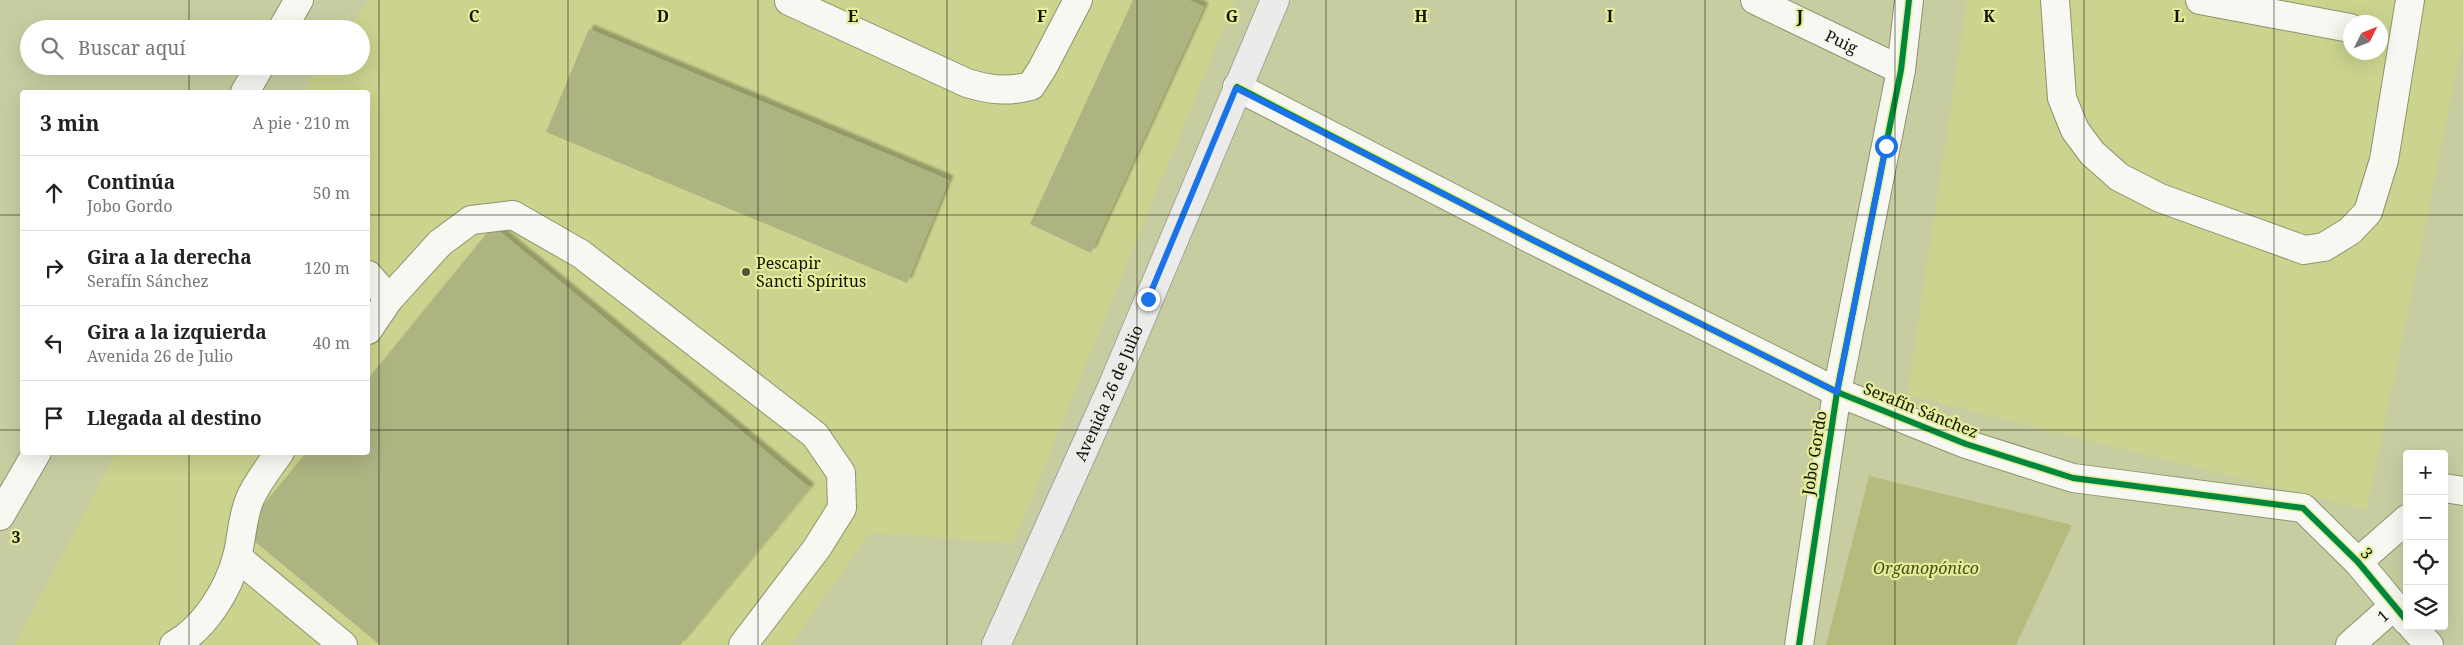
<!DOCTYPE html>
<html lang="es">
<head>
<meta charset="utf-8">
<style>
  body { margin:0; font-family:"Noto Serif",serif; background:#f6f6f6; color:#222 }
  .controls { position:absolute; right:15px; bottom:15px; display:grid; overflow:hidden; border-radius:5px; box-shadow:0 5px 20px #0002 }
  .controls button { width:45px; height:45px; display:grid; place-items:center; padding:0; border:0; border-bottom:1px solid #e0e0e0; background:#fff; color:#222; font:25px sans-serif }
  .compass { position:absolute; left:2343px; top:15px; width:45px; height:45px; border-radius:50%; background:#fff; box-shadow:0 5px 20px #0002; rotate:47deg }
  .stop { position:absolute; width:15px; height:15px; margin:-11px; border:4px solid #1a73e8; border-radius:50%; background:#fff }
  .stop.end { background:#1a73e8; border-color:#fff; box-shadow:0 1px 5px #0008 }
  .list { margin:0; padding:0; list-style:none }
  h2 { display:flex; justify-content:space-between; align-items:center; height:65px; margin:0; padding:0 20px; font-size:21px }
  h2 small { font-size:16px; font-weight:400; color:#767676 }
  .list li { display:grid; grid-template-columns:32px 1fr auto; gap:15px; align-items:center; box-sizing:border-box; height:75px; padding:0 20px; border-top:1px solid #e0e0e0 }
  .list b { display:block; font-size:19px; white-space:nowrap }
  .list p { margin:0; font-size:16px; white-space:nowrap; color:#767676 }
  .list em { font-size:16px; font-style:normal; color:#767676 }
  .icon { flex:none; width:28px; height:28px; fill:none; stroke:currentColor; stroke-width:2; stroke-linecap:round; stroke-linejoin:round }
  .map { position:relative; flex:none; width:2463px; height:645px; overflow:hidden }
  .search { position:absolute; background:#fff; box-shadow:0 5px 20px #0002; left:20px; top:20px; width:350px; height:55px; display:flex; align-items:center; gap:12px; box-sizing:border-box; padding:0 18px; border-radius:28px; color:#767676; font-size:19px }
  .panel { position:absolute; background:#fff; box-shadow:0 5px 20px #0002; left:20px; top:90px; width:350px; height:365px; border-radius:5px }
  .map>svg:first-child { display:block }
  .built { fill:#cbd38e; fill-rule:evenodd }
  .green { fill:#b4bb7d }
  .building { fill:#aeb382; filter:url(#shadow) }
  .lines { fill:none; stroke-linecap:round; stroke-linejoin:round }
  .minor-casing { stroke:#8f9370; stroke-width:30 }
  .major-casing { stroke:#a3a398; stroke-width:30 }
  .minor { stroke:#f7f8f1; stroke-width:28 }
  .major { stroke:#ebebe9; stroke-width:28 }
  .cycleway-casing { stroke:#e3ed9b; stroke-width:9 }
  .cycleway { stroke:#00873e; stroke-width:6 }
  .route { stroke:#1a73e8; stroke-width:6 }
  .grid { fill:none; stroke:#111300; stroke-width:1; stroke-opacity:0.55 }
  .poi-dot { fill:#515438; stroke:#e3ed9b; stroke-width:2 }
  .labels { text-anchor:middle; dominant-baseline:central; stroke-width:4.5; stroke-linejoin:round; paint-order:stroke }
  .street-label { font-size:16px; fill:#111300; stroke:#e3ed9b }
  .poi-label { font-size:16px; fill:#111300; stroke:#e3ed9b; text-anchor:start }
  .park-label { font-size:16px; font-style:italic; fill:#484d14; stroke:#e3ed9b }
  .grid-label { font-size:16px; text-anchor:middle; font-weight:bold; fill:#111300; stroke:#e3ed9b; stroke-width:4.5; stroke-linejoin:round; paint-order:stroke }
</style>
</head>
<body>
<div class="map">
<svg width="2463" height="645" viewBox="0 0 2463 645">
  <defs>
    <filter id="shadow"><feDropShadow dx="4.5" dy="-4.5" stdDeviation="1" flood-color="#0004"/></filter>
  </defs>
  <rect width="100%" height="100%" fill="#c8cda1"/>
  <!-- built -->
  <g class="built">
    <path d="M369,0H1235L1013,543L870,533L790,645H15L116,453L368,452V92H304L318,66H361V29H347Z"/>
    <path d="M1967,0H2463V41L2367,510L1907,395ZM2350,22H2380V52H2350Z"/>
  </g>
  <!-- green -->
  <path class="green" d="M1869,476L2072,525L2016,645H1826Z"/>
  <!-- building -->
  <g class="building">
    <path d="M1133,0H1189L1204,7L1091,253L1030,224Z"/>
    <path d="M589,29L949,180L907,283L546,132Z"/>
    <path d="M493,226L810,488L680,645H380L242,531L307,452H368V379Z"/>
  </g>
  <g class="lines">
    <!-- minor casing -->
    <g class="minor-casing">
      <g id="minor">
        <path id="s1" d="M1755,0L1901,70"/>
        <path d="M2055,0L2062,98L2075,130L2092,153L2119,177L2160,198L2304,250L2324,247L2350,231L2368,212L2384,160L2410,0"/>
        <path d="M2200,0L2350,28"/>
        <path d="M789,1L967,83C990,90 1007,92 1031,86L1042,69L1078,0"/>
        <path d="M282,29L299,0"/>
        <path d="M1237,87L1533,240L1837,392L1966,444L2073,478L2303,508L2358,562L2407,621"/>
        <path d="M245,92L260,66"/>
        <path d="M368,275L389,299L440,243L471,220L513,215L581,254L815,435L841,473L842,508L817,548L743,645"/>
        <path d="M368,330L389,299"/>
        <path d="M2444,488L2463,491"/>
        <path d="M0,516L37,452"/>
        <path d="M237,557L343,645"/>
        <path d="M2358,562L2407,519"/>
        <path d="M2412,626L2429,645"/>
        <path d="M174,645C205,628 228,590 237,557C242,538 242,519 249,501C256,483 269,468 280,452"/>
        <path d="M1799,645L1837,392L1901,70L1909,0"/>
        <path id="s2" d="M2350,645L2394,606"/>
      </g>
    </g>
    <!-- major casing -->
    <g class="major-casing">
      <g id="major">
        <path id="s3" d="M996,645L1112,387L1275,0"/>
      </g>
    </g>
    <!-- minor -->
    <use href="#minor" class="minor"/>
    <!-- major -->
    <use href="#major" class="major"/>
    <!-- cycleway casing -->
    <g class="cycleway-casing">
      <g id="cycleway">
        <path d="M1237,87L1533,240L1837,392L1966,444L2073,478L2303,508L2358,562L2407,621"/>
        <path d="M1799,645L1837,392L1901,70L1909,0"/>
      </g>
    </g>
    <!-- cycleway -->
    <use href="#cycleway" class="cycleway"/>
  </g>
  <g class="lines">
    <!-- route -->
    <path class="route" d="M1148,299L1236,88L1533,240L1837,392L1886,146"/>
  </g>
  <!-- grid -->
  <path class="grid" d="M189,0V29M379,0V645M568,0V645M758,0V645M947,0V645M1137,0V645M1326,0V645M1516,0V645M1705,0V645M1895,0V645M2084,0V645M2274,0V645M189,66V92M0,215H22M368,215H2463M0,430H22M368,430H2463M189,452V645"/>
  <!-- markers -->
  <circle class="poi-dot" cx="746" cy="272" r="5"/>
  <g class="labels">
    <!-- street labels -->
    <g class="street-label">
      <text stroke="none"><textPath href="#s1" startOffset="96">Puig</textPath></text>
      <text stroke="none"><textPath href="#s3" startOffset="276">Avenida 26 de Julio</textPath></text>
      <text transform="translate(1921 410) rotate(22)">Serafín Sánchez</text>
      <text transform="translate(1814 453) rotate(-81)">Jobo Gordo</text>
      <text transform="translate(2367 553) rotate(48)">3</text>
      <text stroke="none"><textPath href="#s2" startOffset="44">1</textPath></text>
    </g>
    <!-- poi labels -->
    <g class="poi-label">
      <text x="756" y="263">Pescapir<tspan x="756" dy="18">Sancti Spíritus</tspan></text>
    </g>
    <!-- park labels -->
    <g class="park-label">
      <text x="1926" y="568">Organopónico</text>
    </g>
  </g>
  <g class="grid-label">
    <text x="474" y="22">C</text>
    <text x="663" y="22">D</text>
    <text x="853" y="22">E</text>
    <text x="1042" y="22">F</text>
    <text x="1232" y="22">G</text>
    <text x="1421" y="22">H</text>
    <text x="1610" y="22">I</text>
    <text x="1800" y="22">J</text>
    <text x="1989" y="22">K</text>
    <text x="2179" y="22">L</text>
    <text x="16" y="543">3</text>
  </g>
</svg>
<div class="controls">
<button>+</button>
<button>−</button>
<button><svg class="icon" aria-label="locate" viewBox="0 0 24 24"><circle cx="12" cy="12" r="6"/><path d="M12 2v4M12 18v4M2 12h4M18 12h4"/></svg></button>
<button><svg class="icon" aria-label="layers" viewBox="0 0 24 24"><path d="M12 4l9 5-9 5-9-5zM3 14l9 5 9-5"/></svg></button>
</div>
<svg class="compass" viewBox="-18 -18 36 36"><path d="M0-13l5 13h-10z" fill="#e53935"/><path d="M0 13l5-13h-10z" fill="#767676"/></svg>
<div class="stop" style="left:1886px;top:146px"></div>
<div class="stop end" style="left:1148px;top:299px"></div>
<div class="search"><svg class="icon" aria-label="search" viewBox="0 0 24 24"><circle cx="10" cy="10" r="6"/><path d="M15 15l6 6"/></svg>Buscar aquí</div>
<section class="panel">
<h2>3 min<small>A pie · 210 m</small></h2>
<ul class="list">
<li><svg class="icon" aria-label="ahead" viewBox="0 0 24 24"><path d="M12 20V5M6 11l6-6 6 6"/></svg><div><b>Continúa</b><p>Jobo Gordo</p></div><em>50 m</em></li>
<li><svg class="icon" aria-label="right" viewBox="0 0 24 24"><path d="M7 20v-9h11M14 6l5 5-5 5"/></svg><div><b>Gira a la derecha</b><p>Serafín Sánchez</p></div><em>120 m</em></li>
<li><svg class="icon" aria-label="left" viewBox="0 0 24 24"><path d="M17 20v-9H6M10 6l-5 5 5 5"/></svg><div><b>Gira a la izquierda</b><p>Avenida 26 de Julio</p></div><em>40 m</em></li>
<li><svg class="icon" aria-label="arrive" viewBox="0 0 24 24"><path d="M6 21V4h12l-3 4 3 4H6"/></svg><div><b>Llegada al destino</b></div></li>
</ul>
</section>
</div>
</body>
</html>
